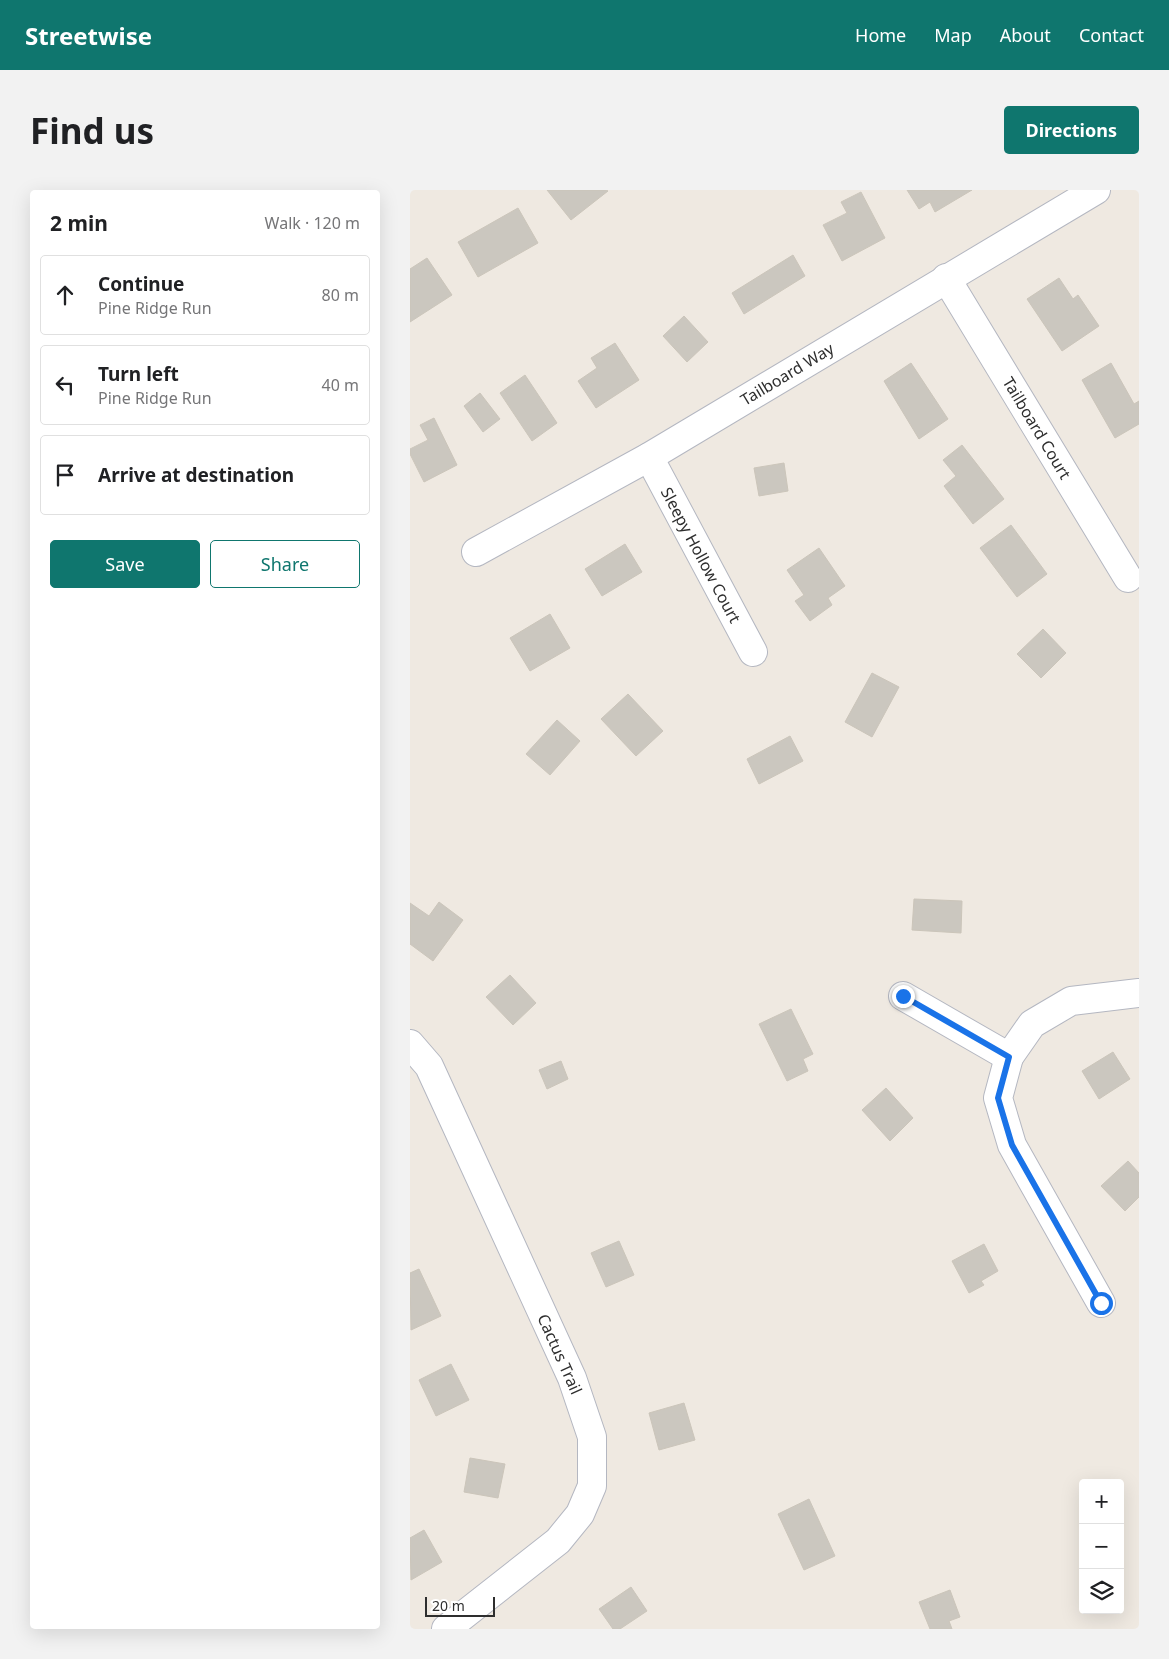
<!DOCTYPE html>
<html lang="en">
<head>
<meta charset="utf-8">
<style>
  body { margin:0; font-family:"Noto Sans",sans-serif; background:#f2f2f2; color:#202124 }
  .controls { position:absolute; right:15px; bottom:15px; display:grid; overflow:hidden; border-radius:5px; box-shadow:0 5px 20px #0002 }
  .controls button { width:45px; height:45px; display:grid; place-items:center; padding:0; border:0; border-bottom:1px solid #e0e0e0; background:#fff; color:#202124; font:25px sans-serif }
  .scale { position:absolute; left:15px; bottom:12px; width:70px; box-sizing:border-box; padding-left:5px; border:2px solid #2e2e2e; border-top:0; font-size:14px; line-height:18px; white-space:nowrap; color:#2e2e2e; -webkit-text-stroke:4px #fff; paint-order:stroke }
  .stop { position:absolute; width:15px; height:15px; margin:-11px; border:4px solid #1a73e8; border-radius:50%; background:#fff }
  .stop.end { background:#1a73e8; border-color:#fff; box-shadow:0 1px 5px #0008 }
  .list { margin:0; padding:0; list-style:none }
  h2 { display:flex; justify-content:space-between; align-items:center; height:65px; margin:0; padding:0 20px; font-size:21px }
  h2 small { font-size:16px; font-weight:400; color:#757577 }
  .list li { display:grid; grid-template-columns:32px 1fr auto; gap:15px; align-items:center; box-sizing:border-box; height:80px; margin:0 10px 10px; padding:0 10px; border:1px solid #e0e0e0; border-radius:5px }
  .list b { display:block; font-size:19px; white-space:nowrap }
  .list p { margin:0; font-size:16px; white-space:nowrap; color:#757577 }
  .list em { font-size:16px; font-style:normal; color:#757577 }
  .actions { display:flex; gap:10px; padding:15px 20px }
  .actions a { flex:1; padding:11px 0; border:1px solid #0f766e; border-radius:5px; text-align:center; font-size:18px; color:#0f766e }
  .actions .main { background:#0f766e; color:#fff }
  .icon { flex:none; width:28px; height:28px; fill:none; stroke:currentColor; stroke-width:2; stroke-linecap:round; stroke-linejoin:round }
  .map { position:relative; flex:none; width:729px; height:1439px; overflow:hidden; border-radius:5px }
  header { display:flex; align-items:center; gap:30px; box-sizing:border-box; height:70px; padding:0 25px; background:#0f766e; color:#fff }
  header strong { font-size:24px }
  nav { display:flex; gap:28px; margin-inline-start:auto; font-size:18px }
  .intro { display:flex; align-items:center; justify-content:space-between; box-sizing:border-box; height:120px; padding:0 30px }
  h1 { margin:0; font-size:35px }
  .button { padding:12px 22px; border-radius:5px; background:#0f766e; color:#fff; font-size:18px; font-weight:700 }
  main { display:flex; gap:30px; padding:0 30px }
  aside { flex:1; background:#fff; border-radius:5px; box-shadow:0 5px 20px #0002 }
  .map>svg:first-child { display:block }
  .building { fill:#cbc7bf; stroke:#cbc5ba }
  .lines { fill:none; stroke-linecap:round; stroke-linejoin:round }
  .minor-casing { stroke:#b4b7c1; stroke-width:30 }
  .minor { stroke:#fff; stroke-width:28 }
  .route { stroke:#1a73e8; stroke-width:6 }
  .labels { text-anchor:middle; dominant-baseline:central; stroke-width:4.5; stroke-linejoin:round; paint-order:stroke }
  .street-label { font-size:16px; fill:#2e2e2e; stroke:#fff }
</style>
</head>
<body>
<header>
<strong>Streetwise</strong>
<nav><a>Home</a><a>Map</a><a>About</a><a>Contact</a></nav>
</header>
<div class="intro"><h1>Find us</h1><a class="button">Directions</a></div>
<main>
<aside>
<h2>2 min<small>Walk · 120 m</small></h2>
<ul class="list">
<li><svg class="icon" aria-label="ahead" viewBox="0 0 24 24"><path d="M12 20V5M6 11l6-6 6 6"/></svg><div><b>Continue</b><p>Pine Ridge Run</p></div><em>80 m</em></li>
<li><svg class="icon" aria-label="left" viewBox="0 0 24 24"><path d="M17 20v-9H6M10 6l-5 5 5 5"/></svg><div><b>Turn left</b><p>Pine Ridge Run</p></div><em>40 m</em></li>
<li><svg class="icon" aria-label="arrive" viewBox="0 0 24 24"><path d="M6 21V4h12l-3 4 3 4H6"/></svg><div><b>Arrive at destination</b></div></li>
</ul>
<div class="actions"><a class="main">Save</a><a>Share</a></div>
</aside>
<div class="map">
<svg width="729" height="1439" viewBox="0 0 729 1439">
  <rect width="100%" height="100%" fill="#efe9e1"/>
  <!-- building -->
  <g class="building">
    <path d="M137,0H196L198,1L161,30Z"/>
    <path d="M497,0H562L525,22L520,12L509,19Z"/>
    <path d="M451,2L475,48L432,71L413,35L437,23L431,12Z"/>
    <path d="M108,18L128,53L68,87L48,52Z"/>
    <path d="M383,65L395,86L334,124L322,103Z"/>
    <path d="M17,68L42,105L0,132V79Z"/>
    <path d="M649,88L663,109L668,105L689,136L652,161L617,109Z"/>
    <path d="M274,126L298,152L277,172L253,146Z"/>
    <path d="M205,153L229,190L186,218L168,191L187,178L181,168Z"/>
    <path d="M501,173L538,229L509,249L474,191Z"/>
    <path d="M701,173L724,214L729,211V234L705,248L672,190Z"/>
    <path d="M115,185L147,233L122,251L90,203Z"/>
    <path d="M70,203L90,229L73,242L54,216Z"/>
    <path d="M24,228L47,275L14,292L0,264V259L18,250L10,235Z"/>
    <path d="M552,255L594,309L563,334L534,296L546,286L533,270Z"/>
    <path d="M374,273L378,301L349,306L344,278Z"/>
    <path d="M601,335L637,384L607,407L570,358Z"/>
    <path d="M215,354L232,382L192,406L175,379Z"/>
    <path d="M409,358L435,396L418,408L422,415L400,431L385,411L394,405L377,380Z"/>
    <path d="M140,424L160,458L120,481L100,448Z"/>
    <path d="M633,439L656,463L631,488L607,464Z"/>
    <path d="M462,483L489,497L462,547L435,532Z"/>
    <path d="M218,504L253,541L226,566L191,529Z"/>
    <path d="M147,530L170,551L140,585L116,564Z"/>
    <path d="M380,546L393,571L349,594L337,569Z"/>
    <path d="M504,709L552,711L551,743L502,740Z"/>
    <path d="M29,712L53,730L23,771L0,754V713L19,726Z"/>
    <path d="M100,785L126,813L103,835L76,807Z"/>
    <path d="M381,819L403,864L393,869L398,881L377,891L349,834Z"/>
    <path d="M703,862L720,889L689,909L672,881Z"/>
    <path d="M151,871L158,889L137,899L129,880Z"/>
    <path d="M476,898L503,928L480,951L452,920Z"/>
    <path d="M718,971L729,983V1007L715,1021L691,996Z"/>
    <path d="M209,1051L224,1085L196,1097L181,1063Z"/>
    <path d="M574,1054L588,1081L571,1091L574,1095L559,1103L542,1071Z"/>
    <path d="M9,1079L31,1126L1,1140L0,1083Z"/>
    <path d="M41,1174L59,1210L26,1226L9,1190Z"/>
    <path d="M274,1213L285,1250L249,1260L239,1223Z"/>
    <path d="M60,1268L95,1274L88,1308L54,1302Z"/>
    <path d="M399,1309L425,1366L394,1380L368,1324Z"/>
    <path d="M14,1340L32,1372L1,1390L0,1348Z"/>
    <path d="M221,1397L237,1421L210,1439H203L189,1419Z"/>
    <path d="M540,1400L550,1427L539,1431L542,1439H520L509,1412Z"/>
  </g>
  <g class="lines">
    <!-- minor casing -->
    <g class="minor-casing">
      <g id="minor">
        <path d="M536,88L718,388"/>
        <path d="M239,267L343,462"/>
        <path d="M66,362L239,267L686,0"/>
        <path d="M493,806L599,867L622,834L661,811L729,803"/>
        <path d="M0,854L19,876L162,1188L182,1247V1296L170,1324L148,1351L36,1439"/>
        <path d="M599,867L588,908L602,955L691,1113"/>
      </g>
    </g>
    <!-- minor -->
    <use href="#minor" class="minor"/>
  </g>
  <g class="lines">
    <!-- route -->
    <path class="route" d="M493,806L599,867L588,908L602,955L691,1113"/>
  </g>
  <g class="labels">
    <!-- street labels -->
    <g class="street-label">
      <text transform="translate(377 184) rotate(-31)">Tailboard Way</text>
      <text transform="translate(627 238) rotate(59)">Tailboard Court</text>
      <text transform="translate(291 365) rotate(62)">Sleepy Hollow Court</text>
      <text transform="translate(150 1164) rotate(66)">Cactus Trail</text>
    </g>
  </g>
</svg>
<div class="controls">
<button>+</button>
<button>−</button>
<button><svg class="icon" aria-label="layers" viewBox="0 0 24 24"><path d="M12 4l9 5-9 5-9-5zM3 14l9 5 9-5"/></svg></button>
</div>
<div class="scale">20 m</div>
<div class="stop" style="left:691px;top:1113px"></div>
<div class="stop end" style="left:493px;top:806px"></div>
</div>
</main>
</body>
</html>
